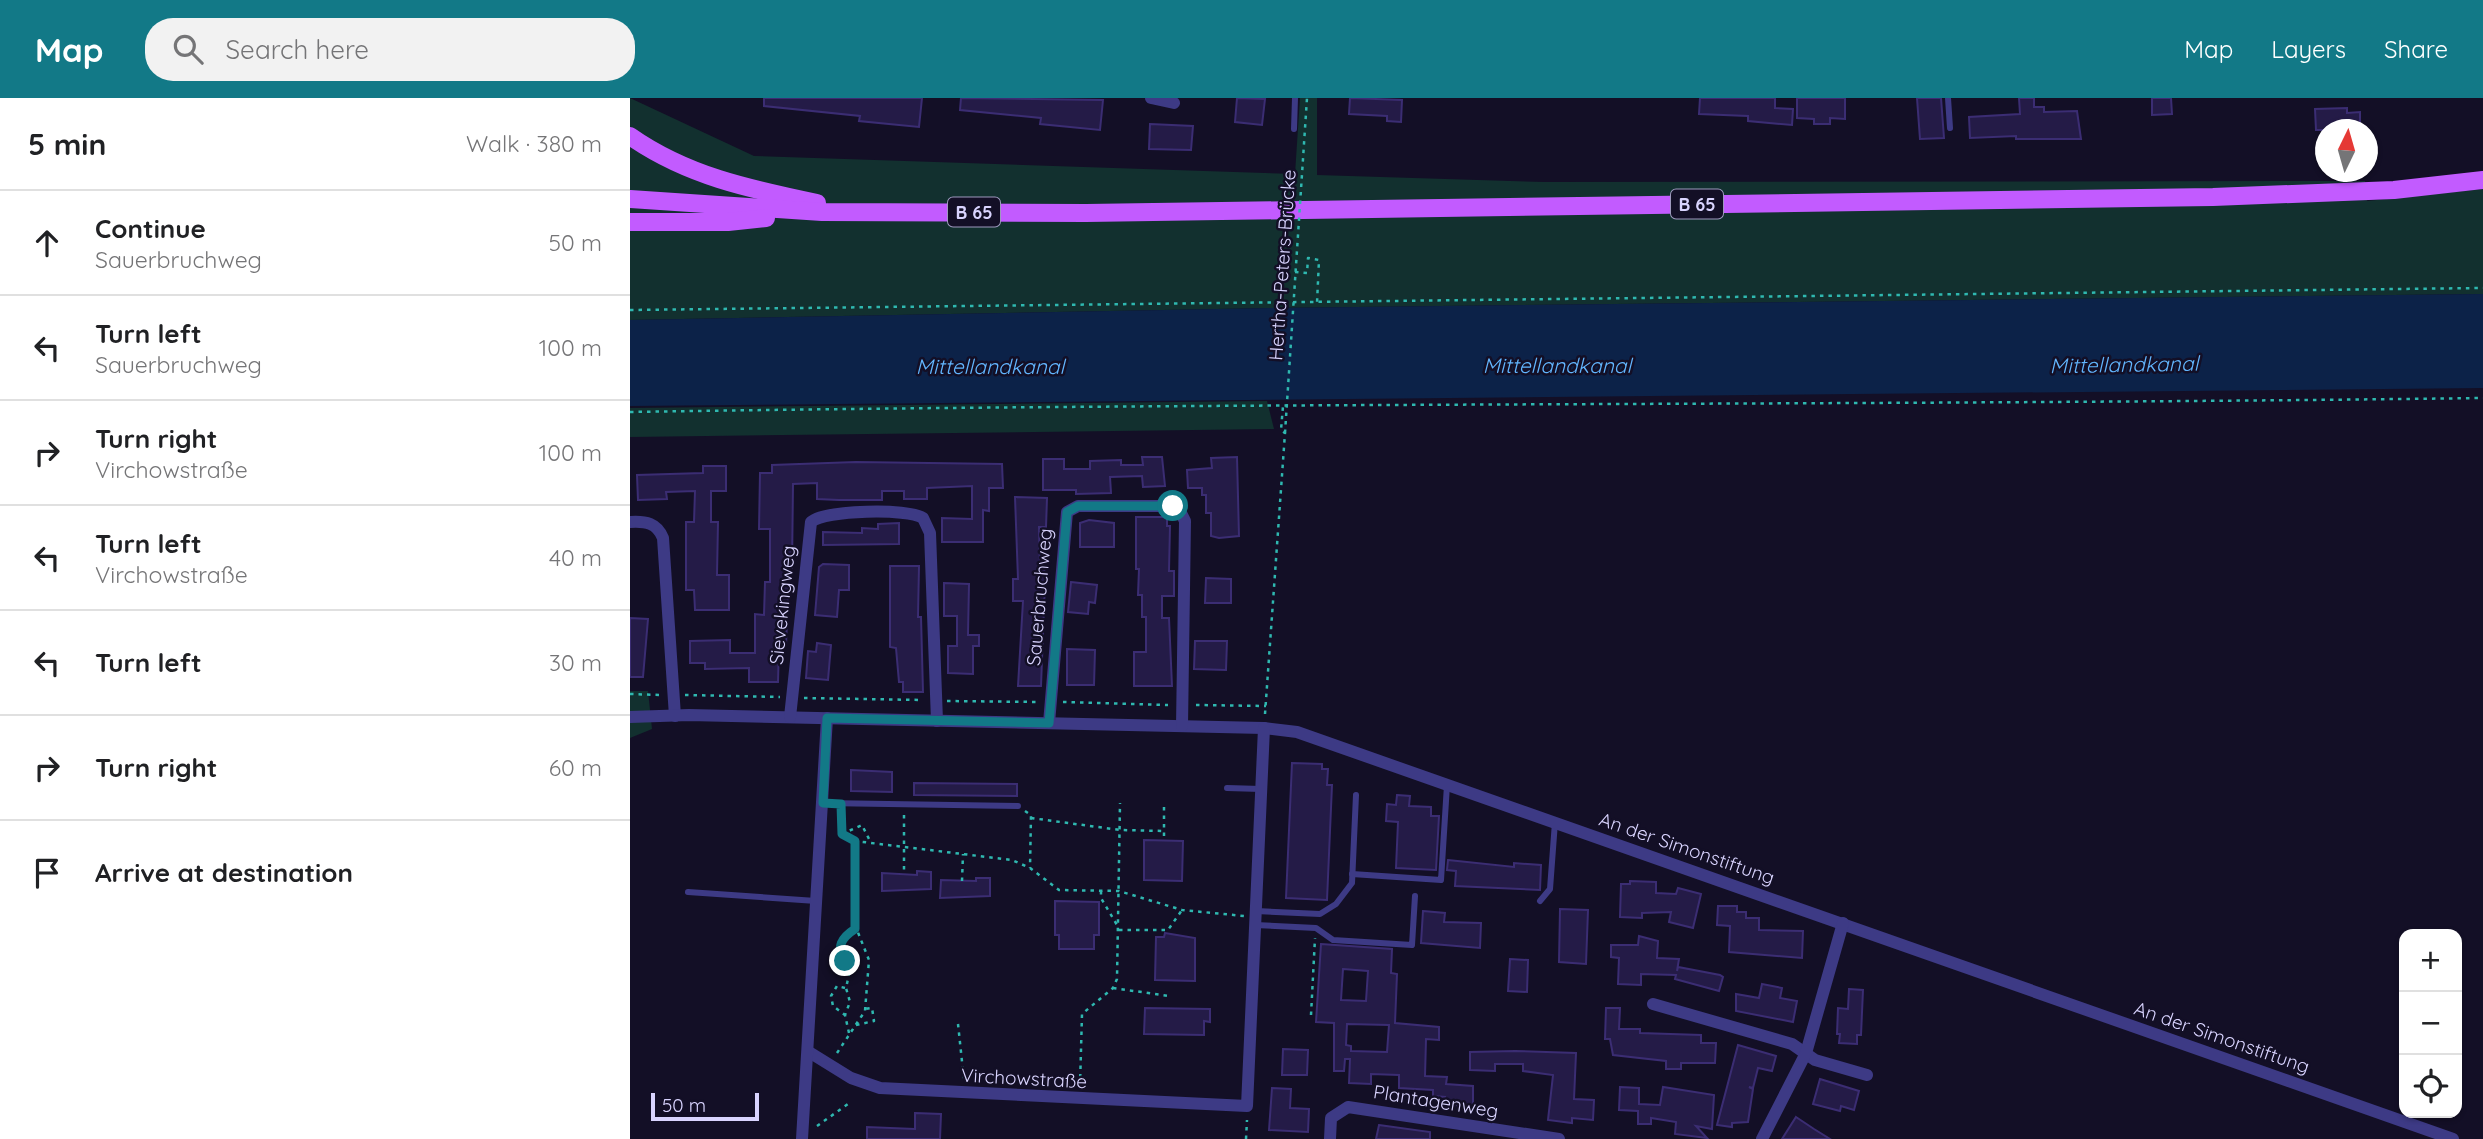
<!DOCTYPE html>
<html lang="en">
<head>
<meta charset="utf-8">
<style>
  body { margin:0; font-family:Quicksand,sans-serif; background:#f2f2f2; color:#202124 }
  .controls { position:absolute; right:21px; bottom:21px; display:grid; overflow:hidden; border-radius:14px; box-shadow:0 2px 5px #0004 }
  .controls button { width:63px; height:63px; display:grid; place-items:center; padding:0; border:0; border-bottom:2px solid #e0e0e0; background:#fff; color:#202124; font:35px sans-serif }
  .compass { position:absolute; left:1685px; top:21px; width:63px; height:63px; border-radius:50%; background:#fff; box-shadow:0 2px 5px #0004; rotate:5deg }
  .scale { position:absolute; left:21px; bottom:18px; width:108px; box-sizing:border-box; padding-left:7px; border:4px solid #d9d4ff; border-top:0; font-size:19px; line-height:24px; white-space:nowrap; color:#d9d4ff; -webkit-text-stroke:5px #130f26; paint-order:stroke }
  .stop { position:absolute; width:21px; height:21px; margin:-16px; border:5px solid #127987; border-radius:50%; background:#fff }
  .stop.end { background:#127987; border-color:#fff; box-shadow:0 2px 7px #0008 }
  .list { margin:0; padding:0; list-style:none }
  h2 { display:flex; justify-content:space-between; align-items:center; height:91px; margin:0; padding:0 28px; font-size:30px }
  h2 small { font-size:23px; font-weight:400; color:#757577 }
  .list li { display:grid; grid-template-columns:46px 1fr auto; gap:21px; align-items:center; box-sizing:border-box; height:105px; padding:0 28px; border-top:2px solid #e0e0e0 }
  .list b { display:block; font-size:26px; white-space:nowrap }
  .list p { margin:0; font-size:23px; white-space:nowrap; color:#757577 }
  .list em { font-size:23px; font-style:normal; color:#757577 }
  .icon { flex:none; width:38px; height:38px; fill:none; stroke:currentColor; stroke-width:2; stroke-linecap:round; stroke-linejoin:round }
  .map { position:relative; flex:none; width:1853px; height:1041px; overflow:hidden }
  header { display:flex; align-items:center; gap:42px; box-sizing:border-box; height:98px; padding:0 35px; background:#127987; color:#fff }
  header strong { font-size:33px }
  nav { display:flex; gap:38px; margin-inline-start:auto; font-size:24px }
  .search { width:490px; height:63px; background:#f2f2f2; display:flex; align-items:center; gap:18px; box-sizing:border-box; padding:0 24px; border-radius:28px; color:#757577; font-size:26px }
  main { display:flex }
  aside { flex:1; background:#fff }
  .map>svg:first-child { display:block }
  .green { fill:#12302f }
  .water { fill:#0c2248 }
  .building { fill:#241b47; stroke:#3b2d73; stroke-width:2; fill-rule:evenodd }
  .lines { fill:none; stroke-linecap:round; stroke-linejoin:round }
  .path { stroke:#2fb8b0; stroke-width:2.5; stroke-dasharray:3.5 5; stroke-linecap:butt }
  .service { stroke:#3d3a85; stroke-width:6 }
  .minor { stroke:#3d3a85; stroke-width:12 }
  .primary { stroke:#c25bff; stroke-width:18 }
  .path-bridge { stroke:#2fb8b0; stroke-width:2.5; stroke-dasharray:3.5 5; stroke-linecap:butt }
  .route { stroke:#127987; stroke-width:9 }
  .labels { text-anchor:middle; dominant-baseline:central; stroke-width:5; stroke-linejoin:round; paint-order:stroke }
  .shield { fill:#130f26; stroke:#9e99be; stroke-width:2 }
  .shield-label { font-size:18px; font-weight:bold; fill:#d9d4ff }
  .street-label { font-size:19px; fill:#d9d4ff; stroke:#130f26 }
  .water-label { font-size:21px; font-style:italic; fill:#62b6ff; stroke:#130f26 }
</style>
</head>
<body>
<header>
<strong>Map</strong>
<div class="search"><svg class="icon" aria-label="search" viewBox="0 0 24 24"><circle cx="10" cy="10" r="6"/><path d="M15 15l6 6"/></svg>Search here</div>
<nav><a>Map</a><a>Layers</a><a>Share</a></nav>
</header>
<main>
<aside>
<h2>5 min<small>Walk · 380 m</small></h2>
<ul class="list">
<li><svg class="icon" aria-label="ahead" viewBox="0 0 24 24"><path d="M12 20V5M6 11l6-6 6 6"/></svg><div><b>Continue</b><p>Sauerbruchweg</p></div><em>50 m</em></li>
<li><svg class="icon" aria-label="left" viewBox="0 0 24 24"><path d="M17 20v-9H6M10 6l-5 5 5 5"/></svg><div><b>Turn left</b><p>Sauerbruchweg</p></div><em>100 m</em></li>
<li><svg class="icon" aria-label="right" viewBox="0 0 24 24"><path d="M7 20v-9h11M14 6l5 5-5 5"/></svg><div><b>Turn right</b><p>Virchowstraße</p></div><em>100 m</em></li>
<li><svg class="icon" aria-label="left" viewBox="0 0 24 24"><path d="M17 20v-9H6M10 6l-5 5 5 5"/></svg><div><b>Turn left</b><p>Virchowstraße</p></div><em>40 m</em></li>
<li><svg class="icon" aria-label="left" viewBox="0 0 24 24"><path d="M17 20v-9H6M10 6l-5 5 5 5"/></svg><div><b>Turn left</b></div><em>30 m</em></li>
<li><svg class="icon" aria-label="right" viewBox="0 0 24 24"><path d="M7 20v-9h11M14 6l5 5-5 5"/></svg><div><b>Turn right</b></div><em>60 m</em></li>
<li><svg class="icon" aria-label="arrive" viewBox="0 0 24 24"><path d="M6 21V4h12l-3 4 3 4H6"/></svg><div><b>Arrive at destination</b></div></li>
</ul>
</aside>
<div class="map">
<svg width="1853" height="1041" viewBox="0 0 1853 1041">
  <rect width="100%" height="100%" fill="#130f26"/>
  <!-- green -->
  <g class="green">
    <path d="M0,0L124,58L665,76L670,0H687V77L914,84L1735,83L1737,103L1853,91V196L645,210L0,222Z"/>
    <path d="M637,303L644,331L0,339V310Z"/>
    <path d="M0,593H18L22,631L0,640Z"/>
  </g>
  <!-- water -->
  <path class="water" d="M1853,196V290L0,308V222L645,210Z"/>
  <!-- building -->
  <g class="building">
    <path d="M134,0H292L289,29L229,23L230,18L134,8Z"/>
    <path d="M331,0L473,2L470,32L410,26L411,20L330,12Z"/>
    <path d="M607,0L635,1L632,27L605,24Z"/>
    <path d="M720,0L772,2L771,24L757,23V18L719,16Z"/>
    <path d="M1070,0H1145V10L1163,11L1162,27L1118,23V18L1069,16Z"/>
    <path d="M1167,0H1215V21L1200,20V26H1184V21L1167,20Z"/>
    <path d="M1287,0H1311L1314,40L1290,41Z"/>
    <path d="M1389,0H1404V9H1414V14L1447,13L1451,41H1386V38L1340,40L1339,19L1390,16Z"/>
    <path d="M1522,0H1541L1542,16L1522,17Z"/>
    <path d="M1717,10V15L1730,14V32H1686L1685,11Z"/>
    <path d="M520,26L563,28L561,52L519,51Z"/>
    <path d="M512,359H532L535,388L513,389L512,378L480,379L481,395L446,396V392H413V361H434V371H460V363L491,362V367H513Z"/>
    <path d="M607,359L609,438L589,440L581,438V415H576V397H572V390H558L557,372L582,370L581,360Z"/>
    <path d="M226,364L372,366L373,390H359V413L353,412V444H312V420L342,421V388L297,390V401H274V393H252V402H209L187,401V385L163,386L162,470H159L156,548H149L148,584H119V570L75,571V565H60V543L100,542V555H125V516L134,517L135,484H140V431H129L130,375H142V367Z"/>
    <path d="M73,368H96V393H81V424H88L87,477H99V512H65L64,492H56V424H64L65,393L36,394L37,401L8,402L7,377L73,375Z"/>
    <path d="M385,399L417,400L416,429H409L410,468H414L415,482L411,588H388L393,503H383V481H388Z"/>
    <path d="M506,419H537V428H540L539,473H544V498H532V520H539L542,588H504V554H516V519H512V497H508L509,471H506Z"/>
    <path d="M459,422L484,425V449H450V425Z"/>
    <path d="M269,425V446L193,447V434L232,435V430L248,431V426Z"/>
    <path d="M193,466L219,467V492H209L207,519L185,517L189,469Z"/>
    <path d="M260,468H289L288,519H291L293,594H273V584H269L266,550L260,549Z"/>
    <path d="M576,480L601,481V505H575Z"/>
    <path d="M441,484L467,487L465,505L459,504L458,516L438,514Z"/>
    <path d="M314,485L339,486L338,537H349V548H343V576L318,575V548H327V518H314Z"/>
    <path d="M0,520L18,521L13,579H0Z"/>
    <path d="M565,543H597L596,572L564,571Z"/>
    <path d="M187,545L201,547L198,582L176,580L178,553L186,554Z"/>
    <path d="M437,551L465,552L464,587H437Z"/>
    <path d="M662,665L692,666V671H698L697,687H702L697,802L656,800Z"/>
    <path d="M221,672L262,674V694L221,693Z"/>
    <path d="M284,685L387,686V698L284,697Z"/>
    <path d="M767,697L780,698L779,708L801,709V718H809L806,772L766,770L768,724L756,723L757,706L766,707Z"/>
    <path d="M514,742L553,743L552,783L514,782Z"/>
    <path d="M818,762L884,769V765L911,767L910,792L825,788L826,773L817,772Z"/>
    <path d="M287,773L301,774V791L252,793V775L287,777Z"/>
    <path d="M346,780H360V798L310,800L311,782L346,783Z"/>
    <path d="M1000,783L1026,784V795L1046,796L1048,790L1071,796L1063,830L1039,824L1041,814L1012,815V820L990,819L991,786H1000Z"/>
    <path d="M425,803L469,804V837H464V851H429V837H425Z"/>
    <path d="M1088,808H1107V814H1116V820H1129V832L1173,833L1172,860L1099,854L1100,828L1087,827Z"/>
    <path d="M930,811L958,812L956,866L929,864Z"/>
    <path d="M793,813L815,815L814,824L851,825L850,850L791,845Z"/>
    <path d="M535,835L565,840V883L525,882L526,839H534Z"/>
    <path d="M1009,838L1028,843L1027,860L1049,861L1047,873L1048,869L1090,877L1093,879L1089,893L1045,881L1046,877L1011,876V887L988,886L989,860L981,859V847H1008Z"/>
    <path d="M691,846L762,851L761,875L767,876L765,925L809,929V942L796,941L795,978L817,979L816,986L843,988V1009L814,1006L815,999L803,998V992L769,990V977L741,976V986L719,985L720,961H715L714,973H704V925L686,924ZM713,871L738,873L736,903L711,902ZM717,926L759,927L757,954L721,953V948L716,947Z"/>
    <path d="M880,861L898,862L897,894L878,893Z"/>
    <path d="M1132,886L1152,890L1150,900L1167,903L1163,924L1106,913V896L1129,900Z"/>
    <path d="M1219,891L1233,892L1231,937H1227V946L1209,945L1210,936H1207L1208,910L1218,911Z"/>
    <path d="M515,910L580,911V924L574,923V937L514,936Z"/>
    <path d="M976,910H990L989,931H1010V935L1071,937V945H1086L1085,965H1051V971H1036V963L983,957L980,941H975Z"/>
    <path d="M1108,947L1146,958L1142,973L1128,970L1123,990L1119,989L1123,991L1118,1024L1102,1025V1029L1087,1027Z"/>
    <path d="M653,951L678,952L677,977H652Z"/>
    <path d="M885,953L946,955L944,1001L964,1002L963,1022L942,1020V1025L918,1022L923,977L893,973V966H865V973L840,972V954Z"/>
    <path d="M1190,981L1229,993L1224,1012L1211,1008L1210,1013L1183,1006Z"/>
    <path d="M990,989L1009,990V1006L1030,1007L1033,989L1084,997L1082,1031L1066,1028L1077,1040L1045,1036L1046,1024L1021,1020V1026H1008V1013L989,1012Z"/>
    <path d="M642,990L661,991L660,1010L679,1011L678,1034L639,1032Z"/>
    <path d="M285,1015L311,1016L310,1041H237V1029L285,1031Z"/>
    <path d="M1166,1019L1184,1031L1200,1041H1152Z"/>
    <path d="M749,1027L800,1034V1041H746Z"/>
  </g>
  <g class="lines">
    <!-- path -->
    <g class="path">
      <path d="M665,174L677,175L678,160L689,162L687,205"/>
      <path d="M0,212L1853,190"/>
      <path d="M0,314C618,304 1235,308 1853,300"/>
      <path d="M0,596L31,597"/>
      <path d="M55,597L150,599"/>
      <path d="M174,600L293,602"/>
      <path d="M317,603L409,604"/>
      <path d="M433,604L538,607"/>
      <path d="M566,607L636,608"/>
      <path d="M635,616L655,335L651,332L653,308"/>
      <path d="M395,713L401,717L400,770"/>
      <path d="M211,716L212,736L225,743L382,762L400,770L429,792L489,793L552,812L614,818"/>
      <path d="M274,717V776"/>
      <path d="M401,720L490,732L534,733"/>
      <path d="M212,736L232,727L241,745"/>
      <path d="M534,738V706"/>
      <path d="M332,783L333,756"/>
      <path d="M471,793V800L487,827"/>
      <path d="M489,832H538L552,812"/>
      <path d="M215,890L207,888L201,898L203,908L215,917"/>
      <path d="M483,890L539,898"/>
      <path d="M681,917L685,840"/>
      <path d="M328,926L334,982"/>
      <path d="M226,927L244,923L242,910L235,911"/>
      <path d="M219,935L215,917L220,904L216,890L220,872L210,850L212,842L225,831"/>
      <path d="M207,955L235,913L239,862L223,822L225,743"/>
      <path d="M450,988L452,916L483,890L487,881L490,705"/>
      <path d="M187,1028L218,1006"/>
      <path d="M616,1041L617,1022"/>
    </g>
    <!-- service -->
    <g class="service">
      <path d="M1318,0L1320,30"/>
      <path d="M664,31L665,0"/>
      <path d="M597,690L631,691"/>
      <path d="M193,705L388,708"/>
      <path d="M722,776L811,782L817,687"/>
      <path d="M58,794L186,803"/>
      <path d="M910,803L920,791L925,724"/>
      <path d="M626,813L690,816L706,806L722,785L726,697"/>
      <path d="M625,827L686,830L703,842L782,847L785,798"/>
    </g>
    <!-- minor -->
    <g class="minor">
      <path d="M521,0L544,5"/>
      <path d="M0,424C16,423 27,425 33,440L45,618"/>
      <path d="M0,619L59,617L634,630L667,634L1823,1041"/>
      <path d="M160,619L181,424C195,412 278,410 293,420L300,435L307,623"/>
      <path d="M419,625L437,414L448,408H535L549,411L555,423L552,628"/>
      <path d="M1023,906L1162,946L1185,962L1237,977"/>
      <path d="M179,954L221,980L250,990L617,1008L634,630"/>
      <path d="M172,1041L197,620"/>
      <path d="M700,1041L701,1020L718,1009L929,1041"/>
      <path d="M1132,1041L1176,955L1213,825"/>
    </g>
    <!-- primary -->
    <g class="primary">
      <path d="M0,38C57,78 120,91 187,105"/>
      <path d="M0,101L192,114L456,115L1583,99L1764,92L1853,82"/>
      <path d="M0,124H98L136,120"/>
    </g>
    <!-- path-bridge -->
    <path class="path-bridge" d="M655,335L677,0"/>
  </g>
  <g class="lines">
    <!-- route -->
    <path class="route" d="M215,863C206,849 211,840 225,831V743L212,736L211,706L193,705L197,620L419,625L437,414L448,408H543"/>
  </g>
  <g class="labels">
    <!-- shield labels -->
    <g class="shield">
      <rect x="1041" y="91.5" width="52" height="29" rx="5"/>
      <rect x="318" y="99.5" width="52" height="29" rx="5"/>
    </g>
    <g class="shield-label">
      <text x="1067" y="106">B 65</text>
      <text x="344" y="114">B 65</text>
    </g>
    <!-- street labels -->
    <g class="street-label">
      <text transform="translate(652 167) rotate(-86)">Hertha-Peters-Brücke</text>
      <text transform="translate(409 499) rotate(-85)">Sauerbruchweg</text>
      <text transform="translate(152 507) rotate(-84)">Sievekingweg</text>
      <text transform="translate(1057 750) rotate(19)">An der Simonstiftung</text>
      <text transform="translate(1592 939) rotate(19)">An der Simonstiftung</text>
      <text transform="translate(394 980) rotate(3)">Virchowstraße</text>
      <text transform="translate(806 1003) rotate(9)">Plantagenweg</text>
    </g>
    <!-- water labels -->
    <g class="water-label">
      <text transform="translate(1494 266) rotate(-1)">Mittellandkanal</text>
      <text x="927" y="267">Mittellandkanal</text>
      <text x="360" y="268">Mittellandkanal</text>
    </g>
  </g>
</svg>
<div class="controls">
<button>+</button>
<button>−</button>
<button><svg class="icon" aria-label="locate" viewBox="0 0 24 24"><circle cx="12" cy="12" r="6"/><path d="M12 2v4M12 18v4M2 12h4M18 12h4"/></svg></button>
</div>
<svg class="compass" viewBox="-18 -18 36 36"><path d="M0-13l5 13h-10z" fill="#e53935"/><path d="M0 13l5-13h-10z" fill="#757577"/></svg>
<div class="scale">50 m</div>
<div class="stop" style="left:543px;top:408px"></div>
<div class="stop end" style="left:215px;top:863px"></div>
</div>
</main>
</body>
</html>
